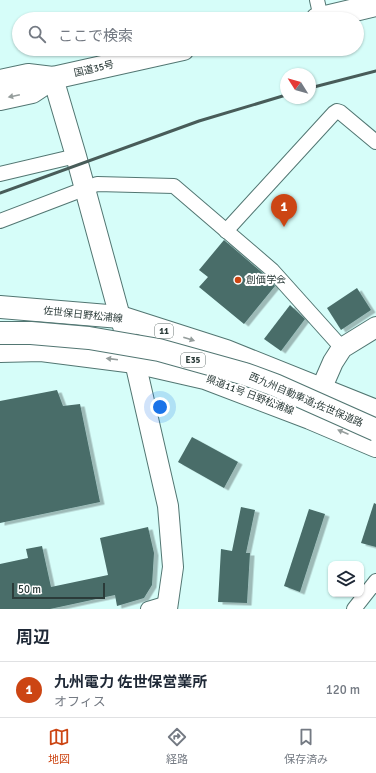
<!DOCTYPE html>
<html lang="ja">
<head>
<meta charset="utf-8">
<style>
  body { margin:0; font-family:Signika,"Noto Sans JP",sans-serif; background:#f2f2f3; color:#1f2937 }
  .controls { position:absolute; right:12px; bottom:12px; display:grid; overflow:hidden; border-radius:8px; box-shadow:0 1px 3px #0004 }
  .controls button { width:36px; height:36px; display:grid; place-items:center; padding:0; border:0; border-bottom:1px solid #e0e1e3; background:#fff; color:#1f2937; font:20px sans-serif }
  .compass { position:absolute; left:280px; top:68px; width:36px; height:36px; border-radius:50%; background:#fff; box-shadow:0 1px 3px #0004; rotate:307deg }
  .scale { position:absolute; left:12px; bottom:10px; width:93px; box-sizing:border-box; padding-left:4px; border:2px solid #2b3b39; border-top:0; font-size:11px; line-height:14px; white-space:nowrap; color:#2b3b39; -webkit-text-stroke:3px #fff; paint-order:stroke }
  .you { position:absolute; left:160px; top:407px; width:14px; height:14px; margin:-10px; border:3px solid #fff; border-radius:50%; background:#1a73e8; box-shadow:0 0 0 6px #1a73e833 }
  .badge { display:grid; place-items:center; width:26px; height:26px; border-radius:50%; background:#cc4513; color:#fff; font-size:13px; font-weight:700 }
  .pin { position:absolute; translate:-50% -33px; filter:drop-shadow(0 1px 2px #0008) }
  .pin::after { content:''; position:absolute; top:21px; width:14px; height:12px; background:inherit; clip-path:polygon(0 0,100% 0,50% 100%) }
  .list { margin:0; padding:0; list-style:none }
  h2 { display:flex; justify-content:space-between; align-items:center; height:52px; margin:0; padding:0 16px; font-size:17px }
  h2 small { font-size:13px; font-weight:400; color:#747a83 }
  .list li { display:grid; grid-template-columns:26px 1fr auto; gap:12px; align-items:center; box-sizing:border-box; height:56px; padding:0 16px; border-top:1px solid #e0e1e3 }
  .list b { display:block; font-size:15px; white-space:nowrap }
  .list p { margin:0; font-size:13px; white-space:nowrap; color:#747a83 }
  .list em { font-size:13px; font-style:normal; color:#747a83 }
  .icon { flex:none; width:22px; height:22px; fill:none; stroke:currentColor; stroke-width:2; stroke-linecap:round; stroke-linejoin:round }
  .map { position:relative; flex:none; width:376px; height:609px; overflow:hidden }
  .search { position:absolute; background:#fff; box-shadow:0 1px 3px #0004; left:12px; right:12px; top:12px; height:44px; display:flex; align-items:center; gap:10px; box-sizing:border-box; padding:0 14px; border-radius:22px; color:#747a83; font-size:15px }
  .sheet { height:108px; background:#fff }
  nav { display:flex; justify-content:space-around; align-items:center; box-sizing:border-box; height:56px; border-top:1px solid #e0e1e3; background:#fff; font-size:11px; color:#747a83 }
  nav a { display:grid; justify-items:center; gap:2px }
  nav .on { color:#cc4513 }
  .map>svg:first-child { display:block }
  .building { fill:#496d69; filter:url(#shadow) }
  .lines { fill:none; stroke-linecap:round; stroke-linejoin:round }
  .street-casing { stroke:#527672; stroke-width:16 }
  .secondary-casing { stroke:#527672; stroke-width:22 }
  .primary-casing { stroke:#527672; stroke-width:24 }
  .highway-casing { stroke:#527672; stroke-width:24 }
  .street { stroke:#fff; stroke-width:14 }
  .secondary { stroke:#fff; stroke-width:20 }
  .primary { stroke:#fff; stroke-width:22 }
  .highway { stroke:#fff; stroke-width:22 }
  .rail { stroke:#485c59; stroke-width:3 }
  .highway-bridge-casing { stroke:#527672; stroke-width:24; stroke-linecap:butt }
  .highway-bridge { stroke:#fff; stroke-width:22 }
  .oneway { fill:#959d9c }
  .poi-dot { fill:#cc4513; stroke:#fff; stroke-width:1.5 }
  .labels { text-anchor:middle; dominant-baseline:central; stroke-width:4; stroke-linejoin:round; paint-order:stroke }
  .shield { fill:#fff; stroke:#6b7674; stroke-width:1 }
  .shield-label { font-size:9px; font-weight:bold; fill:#2b3b39 }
  .street-label { font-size:10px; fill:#2b3b39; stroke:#fff }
  .poi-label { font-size:10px; fill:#2b3b39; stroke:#fff; text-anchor:start }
</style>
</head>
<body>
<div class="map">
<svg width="376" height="609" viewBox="0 0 376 609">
  <defs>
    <filter id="shadow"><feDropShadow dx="4.5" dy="2.5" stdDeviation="0" flood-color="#0004"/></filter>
  </defs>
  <rect width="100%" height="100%" fill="#d6fdf9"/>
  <!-- building -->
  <g class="building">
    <path d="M224,240L266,276L275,286L244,324L199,287L208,277L199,270Z"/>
    <path d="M357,288L371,310L341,330L327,308Z"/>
    <path d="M290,305L305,319L281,351L264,339Z"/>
    <path d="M57,390L63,406L80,404L100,502L0,523V401Z"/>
    <path d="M192,437L238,462L224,488L178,462Z"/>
    <path d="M374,503L376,504V547L361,543Z"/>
    <path d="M241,507L255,510L246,553H250L247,603L218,602L221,549L232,551Z"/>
    <path d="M309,509L325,514L300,592L284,586Z"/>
    <path d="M148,527L154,553L152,585L144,598L117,606L115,595L50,609H0V564L28,558L26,549L42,546L51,587L108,575L100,538Z"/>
  </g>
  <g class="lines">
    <!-- street casing -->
    <g class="street-casing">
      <g id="street">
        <path d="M317,0L321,18"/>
        <path d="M0,174L76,156"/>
        <path d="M0,221L97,184L174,186L272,270L342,348"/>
        <path d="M226,231L334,113L337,111L340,112L376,142"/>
        <path d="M148,609L168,603"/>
        <path d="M354,609L376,581"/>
      </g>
    </g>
    <!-- secondary casing -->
    <g class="secondary-casing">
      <g id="secondary">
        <path d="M53,78L76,156L120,317L135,362L168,506L173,567L167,609"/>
        <path d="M315,403L333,362L342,348L376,327"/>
      </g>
    </g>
    <!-- primary casing -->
    <g class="primary-casing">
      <g id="primary">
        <path d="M0,307L120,317L226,351L376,411"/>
        <path d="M0,351L41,350L135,362L205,378L310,418L376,446"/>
      </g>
    </g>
    <!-- highway casing -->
    <g class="highway-casing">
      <g id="highway">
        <path d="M317,19L376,5"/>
        <path d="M0,81L28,75L53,78L183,49"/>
        <path d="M0,99L32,92L53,78"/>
      </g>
    </g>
    <!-- street -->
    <use href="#street" class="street"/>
    <!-- secondary -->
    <use href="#secondary" class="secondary"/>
    <!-- primary -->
    <use href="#primary" class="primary"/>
    <!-- highway -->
    <use href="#highway" class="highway"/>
    <!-- rail -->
    <g class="rail">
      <path d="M310,88L376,71"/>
      <path d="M0,193L199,121L286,95"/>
    </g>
    <!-- highway-bridge casing -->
    <g class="highway-bridge-casing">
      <path id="highway-bridge" d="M0,333H31L89,338L159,350L245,374L275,385L376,430"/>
    </g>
    <!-- highway-bridge -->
    <use href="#highway-bridge" class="highway-bridge"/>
  </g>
  <!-- one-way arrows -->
  <defs><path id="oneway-solid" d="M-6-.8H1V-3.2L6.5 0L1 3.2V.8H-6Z"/></defs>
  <g class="oneway">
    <use href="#oneway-solid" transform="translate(14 96) rotate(168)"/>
    <use href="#oneway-solid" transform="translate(189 339) rotate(18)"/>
    <use href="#oneway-solid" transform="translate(112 359) rotate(-173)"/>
    <use href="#oneway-solid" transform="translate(343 432) rotate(-157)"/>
  </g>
  <!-- markers -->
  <circle class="poi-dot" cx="238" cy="280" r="4"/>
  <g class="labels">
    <!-- shield labels -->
    <g class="shield">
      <rect x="155" y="324" width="18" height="14" rx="3"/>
      <rect x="181" y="353" width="24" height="14" rx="3"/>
    </g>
    <g class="shield-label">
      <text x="164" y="331">11</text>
      <text x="193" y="360">E35</text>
    </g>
    <!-- street labels -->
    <g class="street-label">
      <text transform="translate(94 69) rotate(-13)">国道35号</text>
      <text transform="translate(83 315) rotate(6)">佐世保日野松浦線</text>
      <text transform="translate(250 395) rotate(21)">県道11号 日野松浦線</text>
      <text transform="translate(306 400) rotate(23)">西九州自動車道;佐世保道路</text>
    </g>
    <!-- poi labels -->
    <g class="poi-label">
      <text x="246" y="280">創価学会</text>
    </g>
  </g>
</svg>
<div class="controls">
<button><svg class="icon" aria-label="layers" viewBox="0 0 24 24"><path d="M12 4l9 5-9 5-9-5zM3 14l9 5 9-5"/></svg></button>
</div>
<svg class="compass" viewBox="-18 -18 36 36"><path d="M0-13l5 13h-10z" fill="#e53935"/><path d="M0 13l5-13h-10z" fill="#747a83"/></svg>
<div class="scale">50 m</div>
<div class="you"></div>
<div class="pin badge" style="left:284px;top:227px">1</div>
<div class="search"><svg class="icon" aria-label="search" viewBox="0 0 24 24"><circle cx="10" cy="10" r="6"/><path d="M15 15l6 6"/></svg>ここで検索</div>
</div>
<section class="sheet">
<h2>周辺<small></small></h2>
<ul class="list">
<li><span class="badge">1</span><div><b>九州電力 佐世保営業所</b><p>オフィス</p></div><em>120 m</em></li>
</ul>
</section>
<nav>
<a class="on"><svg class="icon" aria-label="map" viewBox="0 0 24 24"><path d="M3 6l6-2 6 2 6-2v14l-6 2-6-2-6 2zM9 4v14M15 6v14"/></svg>地図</a>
<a><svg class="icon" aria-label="directions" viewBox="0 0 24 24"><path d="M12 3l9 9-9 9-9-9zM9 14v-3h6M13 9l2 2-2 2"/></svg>経路</a>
<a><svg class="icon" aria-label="saved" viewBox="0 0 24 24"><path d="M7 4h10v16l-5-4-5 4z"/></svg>保存済み</a>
</nav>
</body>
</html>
